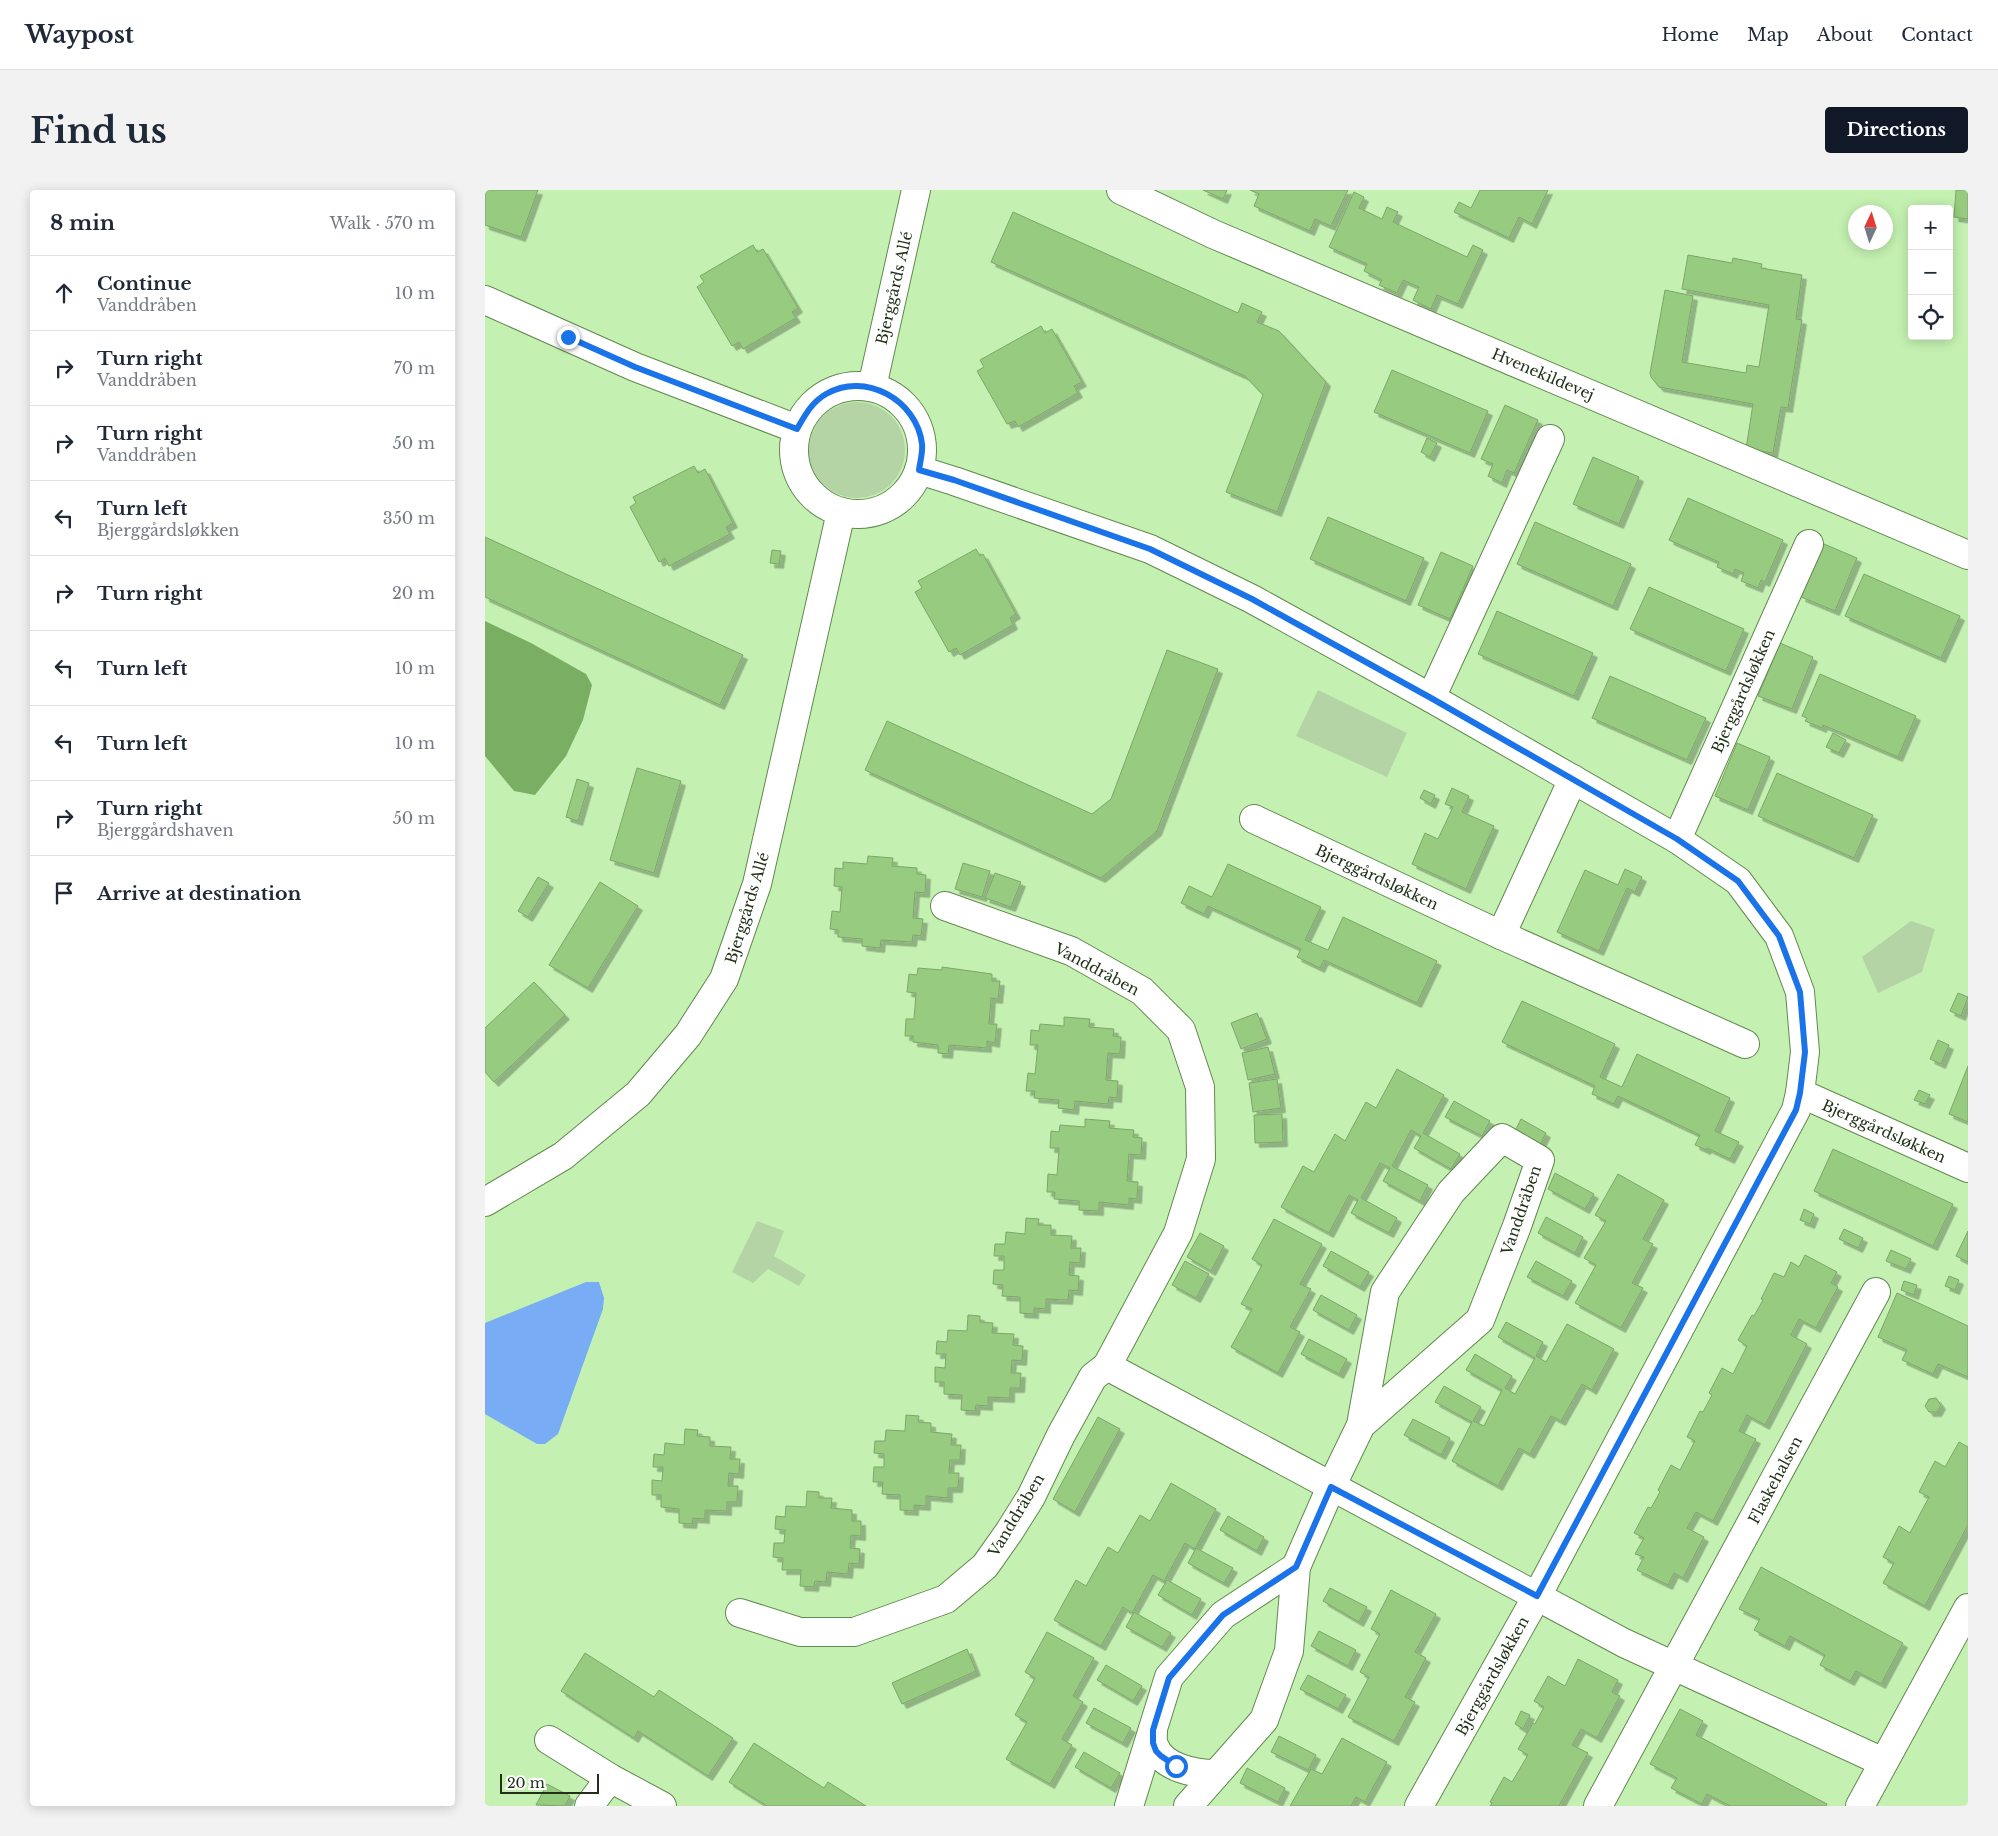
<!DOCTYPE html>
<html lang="en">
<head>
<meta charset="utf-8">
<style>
  body { margin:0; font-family:"Libre Baskerville",serif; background:#f2f2f3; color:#1f2937 }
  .controls { position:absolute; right:15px; top:15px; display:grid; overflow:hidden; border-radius:5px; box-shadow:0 2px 12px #0003 }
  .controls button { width:45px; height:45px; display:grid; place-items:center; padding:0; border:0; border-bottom:1px solid #e0e1e3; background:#fff; color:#1f2937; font:25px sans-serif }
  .compass { position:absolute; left:1363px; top:15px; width:45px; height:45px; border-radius:50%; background:#fff; box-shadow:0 2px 12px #0003; rotate:4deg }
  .scale { position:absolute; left:15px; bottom:12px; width:99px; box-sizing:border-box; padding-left:5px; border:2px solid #203118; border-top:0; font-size:14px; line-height:18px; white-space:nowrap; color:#203118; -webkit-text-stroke:4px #fff; paint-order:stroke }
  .stop { position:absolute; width:15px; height:15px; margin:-11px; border:4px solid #1a73e8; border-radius:50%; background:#fff }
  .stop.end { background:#1a73e8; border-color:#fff; box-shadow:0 1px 5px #0008 }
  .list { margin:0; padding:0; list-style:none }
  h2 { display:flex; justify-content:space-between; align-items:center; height:65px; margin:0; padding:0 20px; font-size:21px }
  h2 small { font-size:16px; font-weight:400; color:#747a83 }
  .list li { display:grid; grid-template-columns:32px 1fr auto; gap:15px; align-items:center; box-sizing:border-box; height:75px; padding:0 20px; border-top:1px solid #e0e1e3 }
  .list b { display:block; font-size:19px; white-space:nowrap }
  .list p { margin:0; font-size:16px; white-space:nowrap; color:#747a83 }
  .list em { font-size:16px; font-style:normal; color:#747a83 }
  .icon { flex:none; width:28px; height:28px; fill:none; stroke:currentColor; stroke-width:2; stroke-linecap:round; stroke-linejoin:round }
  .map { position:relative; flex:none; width:1483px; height:1616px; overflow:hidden; border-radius:5px }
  header { display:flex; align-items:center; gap:30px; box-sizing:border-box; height:70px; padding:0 25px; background:#fff; border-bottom:1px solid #e0e1e3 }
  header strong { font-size:24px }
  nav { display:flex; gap:28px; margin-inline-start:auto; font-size:18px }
  .intro { display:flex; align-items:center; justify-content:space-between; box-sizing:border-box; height:120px; padding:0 30px }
  h1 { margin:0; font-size:35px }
  .button { padding:12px 22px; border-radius:5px; background:#111827; color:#fff; font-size:18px; font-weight:700 }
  main { display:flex; gap:30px; padding:0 30px }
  aside { flex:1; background:#fff; border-radius:5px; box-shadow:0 2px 12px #0003 }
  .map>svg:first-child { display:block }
  .green { fill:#b4d4a6 }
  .forest { fill:#7aae63 }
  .water { fill:#78acf4 }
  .building { fill:#97cb7f; stroke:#7ca66a; filter:url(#shadow) }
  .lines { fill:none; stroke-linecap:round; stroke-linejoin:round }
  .minor-casing { stroke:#61894e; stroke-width:30 }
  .minor { stroke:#fff; stroke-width:28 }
  .route { stroke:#1a73e8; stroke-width:6 }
  .labels { text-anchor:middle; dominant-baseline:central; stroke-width:4; stroke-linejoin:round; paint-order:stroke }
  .street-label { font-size:15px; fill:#203118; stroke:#fff }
</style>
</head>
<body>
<header>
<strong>Waypost</strong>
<nav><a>Home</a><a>Map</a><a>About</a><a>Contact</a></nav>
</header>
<div class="intro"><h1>Find us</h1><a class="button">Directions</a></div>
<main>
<aside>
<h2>8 min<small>Walk · 570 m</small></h2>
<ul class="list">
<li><svg class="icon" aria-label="ahead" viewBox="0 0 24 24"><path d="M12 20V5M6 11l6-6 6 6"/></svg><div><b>Continue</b><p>Vanddråben</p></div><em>10 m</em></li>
<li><svg class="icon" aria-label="right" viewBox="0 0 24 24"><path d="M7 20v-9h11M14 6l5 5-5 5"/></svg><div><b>Turn right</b><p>Vanddråben</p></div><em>70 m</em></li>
<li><svg class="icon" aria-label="right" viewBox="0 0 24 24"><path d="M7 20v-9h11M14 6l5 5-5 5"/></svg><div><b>Turn right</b><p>Vanddråben</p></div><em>50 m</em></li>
<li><svg class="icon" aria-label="left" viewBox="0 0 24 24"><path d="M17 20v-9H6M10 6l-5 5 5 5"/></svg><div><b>Turn left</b><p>Bjerggårdsløkken</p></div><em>350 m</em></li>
<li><svg class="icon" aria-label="right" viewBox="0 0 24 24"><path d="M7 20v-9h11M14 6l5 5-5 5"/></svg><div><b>Turn right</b></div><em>20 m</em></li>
<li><svg class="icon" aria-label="left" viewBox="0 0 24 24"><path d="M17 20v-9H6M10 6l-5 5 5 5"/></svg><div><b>Turn left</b></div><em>10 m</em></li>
<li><svg class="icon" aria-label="left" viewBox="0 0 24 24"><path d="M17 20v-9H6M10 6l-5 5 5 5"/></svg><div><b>Turn left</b></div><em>10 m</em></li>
<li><svg class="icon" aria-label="right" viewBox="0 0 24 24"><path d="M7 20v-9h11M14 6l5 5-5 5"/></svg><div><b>Turn right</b><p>Bjerggårdshaven</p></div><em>50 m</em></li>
<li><svg class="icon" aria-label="arrive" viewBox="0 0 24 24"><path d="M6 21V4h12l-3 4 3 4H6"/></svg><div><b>Arrive at destination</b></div></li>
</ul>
</aside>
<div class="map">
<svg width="1483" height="1616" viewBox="0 0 1483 1616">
  <defs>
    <filter id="shadow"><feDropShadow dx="4.5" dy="4.5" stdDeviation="0" flood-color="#0004"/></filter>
  </defs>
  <rect width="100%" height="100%" fill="#c4f1b1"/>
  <!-- green -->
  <g class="green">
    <circle cx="372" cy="260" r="48"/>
    <path d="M833,500L922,543L902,587L811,546Z"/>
    <path d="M1426,731L1450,739L1437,782L1393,803L1377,767Z"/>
    <path d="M272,1031L299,1041L289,1066L321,1085L314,1096L283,1079L268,1093L247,1082Z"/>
  </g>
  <!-- forest -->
  <path class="forest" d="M0,431L46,453L101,484L107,495L98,530L81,566L50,605L29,601L0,566Z"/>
  <!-- water -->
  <path class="water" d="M101,1092H114L119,1108L118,1119L73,1244L60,1254H52L0,1224V1133Z"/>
  <!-- building -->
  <g class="building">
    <path d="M0,0H53L36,47L0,35Z"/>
    <path d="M718,0H742L738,9Z"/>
    <path d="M765,0H863L846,36L830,29L825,41L769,16L774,4Z"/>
    <path d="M995,0H1063L1047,34L1034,27L1024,48L969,22L974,12L986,18Z"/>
    <path d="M1471,0H1483V29L1469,27Z"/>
    <path d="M869,2L879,7L874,18L897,29L902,17L913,22L908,32L982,67L988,55L998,60L973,114L952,105L946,119L928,110L934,97L918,90L912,103L894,95L897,90L879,81L882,74L844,57Z"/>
    <path d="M528,22L753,123L757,113L777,122L772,132L794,141L841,192L792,322L741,302L778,205L760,186L506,72Z"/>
    <path d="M268,55L272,62L278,59L313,118L307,122L311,128L258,159L254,152L247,156L212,97L219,92L215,86Z"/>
    <path d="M1203,65L1247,73L1248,68L1277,74L1276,78L1317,85L1311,129L1317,130L1303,218L1296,217L1288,263L1261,259L1268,214L1174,197L1166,187L1165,183L1180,100L1208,106L1197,172L1261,183L1262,175L1274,177L1284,115L1197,99Z"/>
    <path d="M556,136L560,143L567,139L597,192L589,196L593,203L533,237L530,231L522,234L492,181L499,177L495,170Z"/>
    <path d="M907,180L1003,221L985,263L889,222Z"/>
    <path d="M1020,215L1053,230L1029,283L1022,280L1017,293L1003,286L1008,274L996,269Z"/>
    <path d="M942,248L952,253L945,267L936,262Z"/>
    <path d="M1108,267L1154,287L1134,334L1088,314Z"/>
    <path d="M209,276L213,283L220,279L248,333L241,337L245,344L184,376L180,368L174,372L145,317L151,313L148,307Z"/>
    <path d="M1203,308L1298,350L1280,392L1276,390L1273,398L1256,391L1259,383L1250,379L1248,384L1232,377L1234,372L1184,350Z"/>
    <path d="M843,327L939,368L921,411L825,369Z"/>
    <path d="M1050,332L1146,374L1128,416L1032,374Z"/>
    <path d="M0,347L258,465L235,515L0,407Z"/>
    <path d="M1339,354L1372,368L1350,421L1316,407Z"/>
    <path d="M491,359L495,366L498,364L531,424L525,428L528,435L475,465L471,458L464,462L430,402L437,398L433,391Z"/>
    <path d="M287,360L296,361L294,374L285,373Z"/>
    <path d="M956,362L988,376L965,429L933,415Z"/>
    <path d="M1379,384L1475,426L1456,468L1360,426Z"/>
    <path d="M1164,397L1259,439L1241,481L1145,439Z"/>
    <path d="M1012,421L1108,463L1089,506L993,464Z"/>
    <path d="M1295,453L1328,467L1307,519L1273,506Z"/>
    <path d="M682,460L733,479L672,641L616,688L380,580L402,531L607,624L626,609Z"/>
    <path d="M1335,484L1431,526L1413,567L1338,535L1337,538L1320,531L1322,528L1317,526Z"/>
    <path d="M1125,486L1221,528L1202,570L1107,528Z"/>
    <path d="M1348,543L1361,550L1354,563L1341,557Z"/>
    <path d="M1252,553L1285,567L1263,620L1230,606Z"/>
    <path d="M152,578L196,591L169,683L125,670Z"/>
    <path d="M1292,583L1388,625L1369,668L1273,626Z"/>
    <path d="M92,589L104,593L93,631L81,627Z"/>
    <path d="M967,598L984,606L977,622L1009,636L981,699L927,674L940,643L953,649L968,617L960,614Z"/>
    <path d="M939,600L950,605L946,614L935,608Z"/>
    <path d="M383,666L408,668L407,676L432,678V684L441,685L440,703L430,702L428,728L438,729L436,746L428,745L427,752L396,750L395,758L377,756V749L353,747V740L345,739L347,721L355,722L357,697L349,696L350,678L358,679V672L382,674Z"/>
    <path d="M478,673L505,681L497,707L470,699Z"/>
    <path d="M743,674L836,717L820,750L843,760L858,727L952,771L932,813L839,770L835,778L812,767L816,759L723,716L719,724L696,713L704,696L727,707Z"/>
    <path d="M1140,679L1157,687L1150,702L1142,698L1114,761L1072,742L1100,680L1133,695Z"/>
    <path d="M510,683L536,692L526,717L500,708Z"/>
    <path d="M53,687L64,693L43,727L33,721Z"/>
    <path d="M115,692L153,716L103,798L64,775Z"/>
    <path d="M457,777L507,784V791H515L513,809L506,808L504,834H512L510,853L502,851V858L464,855L463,864L453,863V855L428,852V846H420L421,829H429L431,803L422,802L424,784L432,785L433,778L457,780Z"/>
    <path d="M49,792L80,825L9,892L0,882V838Z"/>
    <path d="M1473,803L1483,807L1476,826L1465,821Z"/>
    <path d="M1037,811L1130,854L1115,887L1137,897L1152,864L1245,908L1230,941L1254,952L1245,969L1222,958L1221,960L1210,955L1215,945L1133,906L1129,914L1107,904L1110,896L1017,852Z"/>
    <path d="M772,823L782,849L756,859L746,833Z"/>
    <path d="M579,827L605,829L604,837L629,839L628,846L636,847L635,864L623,863L621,890L633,891L632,908L624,907L623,914L590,911L589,920L573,918L574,910L549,908L550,901H541L543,883L550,884L553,855H545L546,840L554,841L555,834L579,836Z"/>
    <path d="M1453,850L1464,855L1456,874L1445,869Z"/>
    <path d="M783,857L790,884L763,890L757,863Z"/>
    <path d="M1483,876V932L1464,924Z"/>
    <path d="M912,879L959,905L938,943L975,964L966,979L929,958L936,946L926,940L907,976L943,995L935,1011L898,991L905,978L895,973L876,1008L912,1028L904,1043L866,1023L873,1010L864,1005L844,1043L796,1017L818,976L829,982L850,944L860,951L881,912L891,918Z"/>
    <path d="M792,889L796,918L768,922L764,893Z"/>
    <path d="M1434,900L1445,905L1440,914L1429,910Z"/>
    <path d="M969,911L1005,931L997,946L960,927Z"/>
    <path d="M797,924L798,952L770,953L769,925Z"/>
    <path d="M600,929L625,931L624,938L649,940L648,947L657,948L656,965L644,964L642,991L653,992L652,1009L644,1008V1015L614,1012V1021L594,1020V1011L569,1009L570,1002H562L563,984L572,985L574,958H565L566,941L574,942L575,935L600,937Z"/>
    <path d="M1036,929L1061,943L1054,957L1029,943Z"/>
    <path d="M1348,959L1468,1014L1448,1056L1329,1001Z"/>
    <path d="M1070,983L1109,1004L1100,1019L1063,999Z"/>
    <path d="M1133,984L1179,1010L1158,1049L1168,1054L1147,1093L1158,1098L1136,1138L1090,1113L1111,1075L1099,1068L1121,1031L1110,1025Z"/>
    <path d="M1319,1019L1329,1024L1325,1034L1315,1030Z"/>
    <path d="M1061,1027L1098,1047L1090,1063L1053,1043Z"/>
    <path d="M541,1028L554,1029L553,1035H566V1045L587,1046L586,1058H596L595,1073L585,1072L584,1085L594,1086L593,1101L584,1100L583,1110L561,1109V1119L549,1118V1124L535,1123V1107L517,1106L518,1095L508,1094L509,1080H519V1066H509L510,1054H520L521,1042L540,1044Z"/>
    <path d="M789,1029L837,1054L815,1094L826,1099L805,1137L815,1142L793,1183L746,1157L767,1119L756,1114L777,1075L767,1069Z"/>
    <path d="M1359,1039L1378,1048L1373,1058L1354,1049Z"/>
    <path d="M1483,1041V1072L1471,1066Z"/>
    <path d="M715,1043L739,1056L726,1081L702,1067Z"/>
    <path d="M1406,1060L1426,1069L1421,1079L1401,1071Z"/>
    <path d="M846,1061L884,1082L875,1097L838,1076Z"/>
    <path d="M1320,1065L1352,1082L1346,1093L1353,1097L1331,1138L1314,1129L1306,1145L1322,1154L1280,1235L1262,1225L1254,1241L1271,1249L1228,1331L1211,1322L1202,1338L1219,1347L1198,1388L1189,1383L1183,1395L1152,1380L1159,1367L1150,1364L1159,1348L1149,1343L1163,1317L1166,1318L1175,1302L1173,1300L1186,1275L1195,1280L1210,1251L1202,1247L1215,1221L1218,1222L1227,1205L1224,1203L1237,1178L1248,1184L1262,1156L1253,1150L1267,1125L1269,1126L1278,1110L1276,1109L1289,1083L1299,1087L1306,1072L1314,1077Z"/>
    <path d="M700,1071L724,1084L711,1108L687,1095Z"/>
    <path d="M1051,1071L1087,1091L1078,1106L1042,1087Z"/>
    <path d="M1464,1086L1474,1090L1470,1100L1460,1096Z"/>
    <path d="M1419,1091L1432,1095L1429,1105L1416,1100Z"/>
    <path d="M1412,1103L1483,1136V1187L1453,1174L1448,1184L1417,1170L1422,1160L1393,1147Z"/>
    <path d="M836,1105L872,1125L864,1140L828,1120Z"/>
    <path d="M483,1125L495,1126V1132L508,1133L507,1143L529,1144L528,1155L538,1156L537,1171L527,1170L526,1183H536L535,1198H525V1208L503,1207V1216L491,1215L490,1221L476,1220L477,1205L459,1204V1192H450V1177L460,1178L461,1164H451L452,1151L462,1152L463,1140L482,1141Z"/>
    <path d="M1021,1132L1058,1152L1051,1166L1061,1172L1082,1134L1129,1159L1107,1200L1097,1194L1076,1231L1066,1226L1045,1264L1034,1258L1013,1296L967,1271L987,1232L950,1212L959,1196L996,1217L988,1231L999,1236L1017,1200L981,1180L990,1164L1027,1186L1020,1198L1030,1204L1050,1168L1013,1147Z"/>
    <path d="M824,1149L862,1169L854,1184L816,1164Z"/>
    <path d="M1451,1208L1456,1215L1452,1222H1444L1440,1216L1444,1209Z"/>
    <path d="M421,1225L434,1226L433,1232L446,1233V1242L467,1244L466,1255H476L475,1270H465L464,1283H474L473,1298H463V1308L441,1306V1316L429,1315V1321L415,1320V1305L397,1304L398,1292H388L389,1277H399V1264L389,1263L390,1251H400L401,1240L420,1241Z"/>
    <path d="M613,1227L635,1239L590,1322L568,1309Z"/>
    <path d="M928,1229L965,1248L956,1265L919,1245Z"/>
    <path d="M200,1239L213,1240L212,1246L225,1247V1256L246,1257L245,1269H255L254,1284L244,1283L243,1296H253L252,1312H242V1321L220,1320V1329L208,1328L207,1334L194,1333V1319L176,1317V1305H167V1290L177,1291L178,1277H168L169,1264L179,1265L180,1253L199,1255Z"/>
    <path d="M1474,1252L1483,1257V1335L1440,1416L1398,1393L1409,1373L1398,1367L1414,1336L1425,1343L1444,1307L1434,1302L1450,1271L1460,1277Z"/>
    <path d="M686,1293L731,1319L710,1359L700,1353L679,1391L668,1385L647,1423L638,1417L616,1456L569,1430L591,1390L601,1396L623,1357L633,1363L655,1325L665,1331Z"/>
    <path d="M322,1301L334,1302V1308H347L346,1318L367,1320V1331H376V1346L366,1345L365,1358L375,1359L374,1374L364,1373L363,1384L342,1382L341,1392L330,1391L329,1397L315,1396L316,1380H297L298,1368L288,1367L289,1353H299L300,1340L290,1339L291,1326L300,1327L301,1316L321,1317Z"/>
    <path d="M743,1326L779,1347L772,1361L735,1340Z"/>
    <path d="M711,1358L748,1378L739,1393L703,1373Z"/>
    <path d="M1276,1377L1418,1453L1396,1494L1371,1481L1365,1491L1335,1475L1340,1465L1305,1446L1300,1456L1269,1440L1275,1429L1254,1419Z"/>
    <path d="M682,1390L716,1409L707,1425L673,1405Z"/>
    <path d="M845,1398L882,1417L874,1432L838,1411Z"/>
    <path d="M906,1400L951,1424L930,1462L941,1468L920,1507L930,1512L909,1551L863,1527L884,1487L875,1482L895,1444L886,1439Z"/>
    <path d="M649,1422L686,1443L677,1457L641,1437Z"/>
    <path d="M834,1441L871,1460L863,1476L826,1456Z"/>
    <path d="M562,1442L609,1468L588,1506L598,1512L577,1549L587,1555L565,1594L521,1569L542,1532L530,1525L550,1488L540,1482Z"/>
    <path d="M482,1459L491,1481L417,1514L407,1493Z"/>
    <path d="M100,1463L169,1507L174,1500L248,1548L223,1586L153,1541L149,1548L76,1501Z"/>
    <path d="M1093,1469L1133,1490L1127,1502L1135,1506L1112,1548L1096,1539L1087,1555L1103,1563L1074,1616H1005L1007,1613L1005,1612L1019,1587L1027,1592L1043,1565L1033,1559L1048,1533L1050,1534L1059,1517L1049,1511L1063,1486L1080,1496Z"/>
    <path d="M621,1475L657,1496L648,1511L612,1490Z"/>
    <path d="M823,1485L861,1505L853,1519L815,1499Z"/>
    <path d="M609,1518L646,1538L638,1553L601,1533Z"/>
    <path d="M1195,1519L1218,1531L1211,1545L1342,1614L1341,1616H1245L1222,1604L1217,1614L1186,1598L1192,1588L1165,1574Z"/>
    <path d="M1036,1521L1045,1525L1038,1539L1030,1534Z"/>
    <path d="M794,1546L831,1565L823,1580L786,1562Z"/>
    <path d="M857,1548L902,1572L880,1612L871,1607L866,1616H805L826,1579L837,1584Z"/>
    <path d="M269,1553L339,1598L343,1592L381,1616H282L244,1592Z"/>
    <path d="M599,1562L635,1583L626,1598L590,1577Z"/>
    <path d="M762,1578L800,1598L793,1612L755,1593Z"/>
    <path d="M62,1594L85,1606L80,1616L51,1615Z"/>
  </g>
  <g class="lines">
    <!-- minor casing -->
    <g class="minor-casing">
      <g id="minor">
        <path d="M636,0L728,44L1483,365"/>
        <path d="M0,110L150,177L312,239"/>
        <circle cx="373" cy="260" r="64"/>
        <path d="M387,197L431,0"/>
        <path d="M434,280L469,291L665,359L767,409L946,508L1192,649L1253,691L1294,746L1315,802L1320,862L1315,903L1311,920L1052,1406L934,1616"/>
        <path d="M946,508L1065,249"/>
        <path d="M769,629L1016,745L1260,854"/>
        <path d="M1192,649L1324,354"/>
        <path d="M460,716L586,761L657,801L696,840L715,897L716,969L693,1043L622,1176L1139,1453L1398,1572"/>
        <path d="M1016,745L1088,589"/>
        <path d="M1315,903L1483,978"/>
        <path d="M0,1012L78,966L153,904L203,845L239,789L272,694L356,322"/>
        <path d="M255,1423L315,1442H369L461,1409L500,1376L524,1342L546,1307L576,1245L608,1187L622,1176"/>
        <path d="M668,1540C668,1545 667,1550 669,1555C677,1578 710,1584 731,1584"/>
        <path d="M64,1550L125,1588L177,1616"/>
        <path d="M104,1616L125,1588"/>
        <path d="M644,1616L684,1487L738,1425L811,1377"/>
        <path d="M703,1616L779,1530L804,1461L811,1377L846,1297L876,1235L900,1102L966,1002L1017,948L1055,970L1032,1036L995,1130L876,1235"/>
        <path d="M1113,1616L1391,1102"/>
        <path d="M1375,1616L1483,1418"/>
      </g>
    </g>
    <!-- minor -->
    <use href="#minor" class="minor"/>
  </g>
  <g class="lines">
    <!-- route -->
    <path class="route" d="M83,147L150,177L312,239C320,225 327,212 341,204C380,181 432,210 437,254C438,262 435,272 434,280L469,290L665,359L767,409L946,508L1192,649L1253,691L1294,746L1315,802L1320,862L1315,903L1311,920L1052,1406L846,1297L811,1377L738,1425L684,1488L668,1540V1553L671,1561L676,1566L691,1576"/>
  </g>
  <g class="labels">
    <!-- street labels -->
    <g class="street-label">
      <text transform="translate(409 98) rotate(-77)">Bjerggårds Allé</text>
      <text transform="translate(1058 184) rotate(23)">Hvenekildevej</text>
      <text transform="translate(1258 501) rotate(-66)">Bjerggårdsløkken</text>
      <text transform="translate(892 687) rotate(25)">Bjerggårdsløkken</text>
      <text transform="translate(262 718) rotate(-73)">Bjerggårds Allé</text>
      <text transform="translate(612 779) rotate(28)">Vanddråben</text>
      <text transform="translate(1399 941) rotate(24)">Bjerggårdsløkken</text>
      <text transform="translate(1036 1020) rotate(-71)">Vanddråben</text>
      <text transform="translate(1290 1290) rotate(-62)">Flaskehalsen</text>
      <text transform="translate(531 1325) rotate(-59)">Vanddråben</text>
      <text transform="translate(1007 1486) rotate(-61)">Bjerggårdsløkken</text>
    </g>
  </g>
</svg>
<div class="controls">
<button>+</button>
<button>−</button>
<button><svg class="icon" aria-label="locate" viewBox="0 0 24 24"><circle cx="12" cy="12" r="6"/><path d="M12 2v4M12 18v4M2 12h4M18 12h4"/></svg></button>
</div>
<svg class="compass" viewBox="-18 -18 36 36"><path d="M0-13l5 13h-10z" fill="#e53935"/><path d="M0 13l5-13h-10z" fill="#747a83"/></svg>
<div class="scale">20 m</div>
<div class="stop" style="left:691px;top:1576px"></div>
<div class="stop end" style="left:83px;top:147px"></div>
</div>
</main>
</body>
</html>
